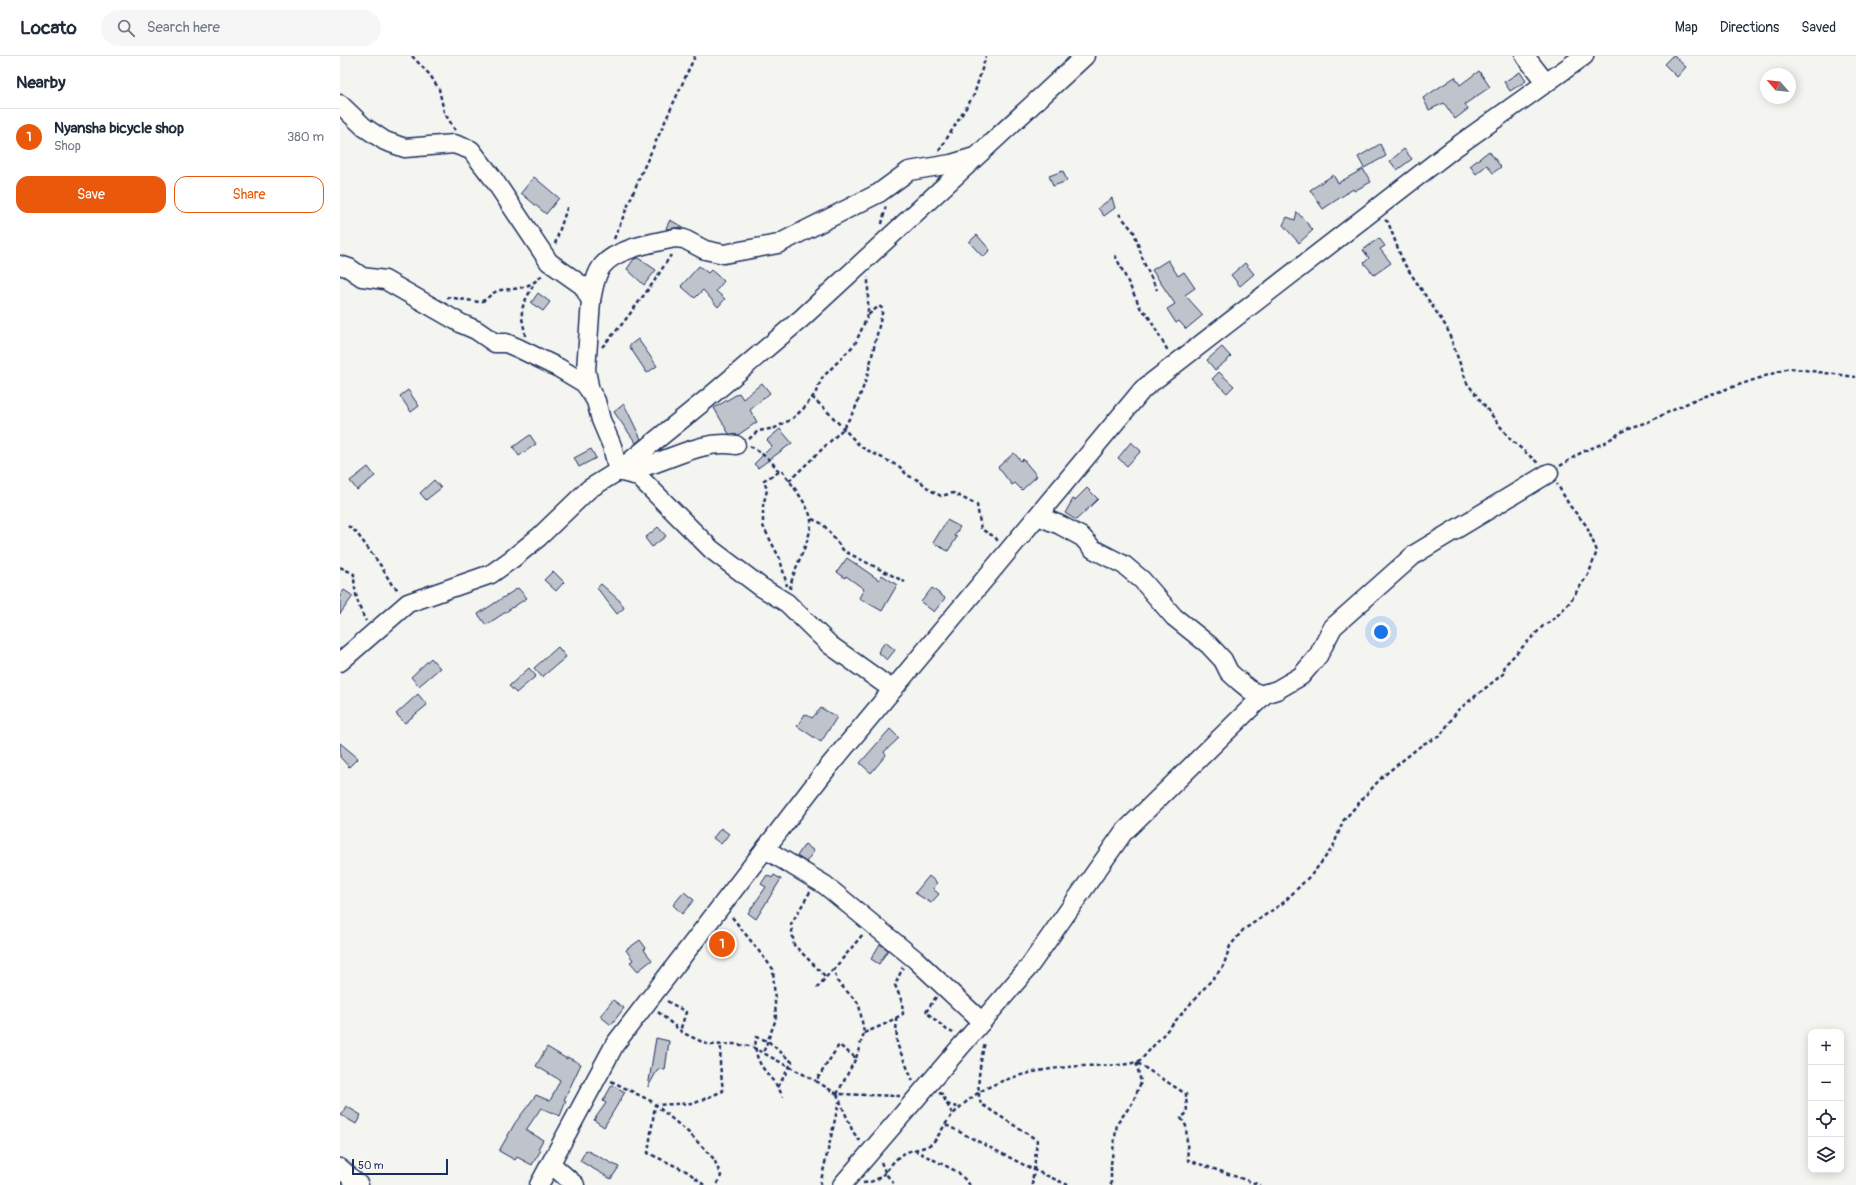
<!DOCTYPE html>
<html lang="en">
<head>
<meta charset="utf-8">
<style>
  body { margin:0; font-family:Pangolin,sans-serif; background:#f6f6f7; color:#1f2937 }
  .controls { position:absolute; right:12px; bottom:12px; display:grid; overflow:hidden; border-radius:8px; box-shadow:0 2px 10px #0003 }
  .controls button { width:36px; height:36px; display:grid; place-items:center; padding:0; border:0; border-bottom:1px solid #e0e1e3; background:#fff; color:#1f2937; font:20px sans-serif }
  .compass { position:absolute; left:1420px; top:12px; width:36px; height:36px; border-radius:50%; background:#fff; box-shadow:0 2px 10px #0003; rotate:298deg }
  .scale { position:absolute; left:12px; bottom:10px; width:96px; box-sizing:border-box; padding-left:4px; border:2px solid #1b2f5e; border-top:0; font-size:11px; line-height:14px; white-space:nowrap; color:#1b2f5e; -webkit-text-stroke:3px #fdfcf7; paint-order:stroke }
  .you { position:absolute; left:1041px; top:576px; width:14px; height:14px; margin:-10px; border:3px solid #fff; border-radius:50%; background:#1a73e8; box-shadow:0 0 0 6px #1a73e833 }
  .badge { display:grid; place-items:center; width:26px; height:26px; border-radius:50%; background:#ea580c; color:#fff; font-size:13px; font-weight:700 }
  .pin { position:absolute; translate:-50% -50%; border:2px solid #fff; box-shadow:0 1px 4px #0006 }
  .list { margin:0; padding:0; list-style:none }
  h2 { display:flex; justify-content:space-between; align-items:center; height:52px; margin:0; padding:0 16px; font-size:17px }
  h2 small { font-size:13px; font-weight:400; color:#747a83 }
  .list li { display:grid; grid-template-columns:26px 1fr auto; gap:12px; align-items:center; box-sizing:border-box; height:56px; padding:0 16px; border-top:1px solid #e0e1e3 }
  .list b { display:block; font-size:15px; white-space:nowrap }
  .list p { margin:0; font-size:13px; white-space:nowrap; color:#747a83 }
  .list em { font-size:13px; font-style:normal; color:#747a83 }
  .actions { display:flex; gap:8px; padding:12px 16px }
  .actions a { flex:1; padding:9px 0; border:1px solid #ea580c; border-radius:12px; text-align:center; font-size:14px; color:#ea580c }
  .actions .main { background:#ea580c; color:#fff }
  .icon { flex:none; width:22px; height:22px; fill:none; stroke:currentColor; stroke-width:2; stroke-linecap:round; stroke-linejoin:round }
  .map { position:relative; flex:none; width:1516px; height:1129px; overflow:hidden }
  header { display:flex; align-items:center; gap:24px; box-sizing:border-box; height:56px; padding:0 20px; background:#fff; border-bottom:1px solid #e0e1e3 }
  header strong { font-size:19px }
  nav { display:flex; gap:22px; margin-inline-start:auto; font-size:14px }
  .search { width:280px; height:36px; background:#f6f6f7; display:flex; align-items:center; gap:10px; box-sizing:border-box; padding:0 14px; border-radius:22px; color:#747a83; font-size:15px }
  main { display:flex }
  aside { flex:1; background:#fff }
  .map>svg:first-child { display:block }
  .building { fill:#bfc3cc; stroke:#1b2f5e }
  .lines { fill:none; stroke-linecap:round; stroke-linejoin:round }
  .minor-casing { stroke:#1b2f5e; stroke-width:21 }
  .path { stroke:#1b2f5e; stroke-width:2.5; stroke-dasharray:4 3; stroke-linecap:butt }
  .minor { stroke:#fdfcf7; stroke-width:18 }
</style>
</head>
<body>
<header>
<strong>Locato</strong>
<div class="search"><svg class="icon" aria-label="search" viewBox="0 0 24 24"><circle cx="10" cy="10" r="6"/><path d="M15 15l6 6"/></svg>Search here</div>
<nav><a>Map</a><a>Directions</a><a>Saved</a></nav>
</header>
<main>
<aside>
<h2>Nearby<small></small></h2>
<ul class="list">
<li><span class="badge">1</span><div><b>Nyansha bicycle shop</b><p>Shop</p></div><em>380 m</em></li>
</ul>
<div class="actions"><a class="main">Save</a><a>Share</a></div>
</aside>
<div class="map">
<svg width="1516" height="1129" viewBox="0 0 1516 1129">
  <rect width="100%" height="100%" fill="#f4f4f1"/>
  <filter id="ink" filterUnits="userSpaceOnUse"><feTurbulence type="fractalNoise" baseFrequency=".025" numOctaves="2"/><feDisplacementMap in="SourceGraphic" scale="8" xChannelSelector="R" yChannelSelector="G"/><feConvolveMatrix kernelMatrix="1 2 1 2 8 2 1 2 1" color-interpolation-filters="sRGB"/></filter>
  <g filter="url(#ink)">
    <!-- building -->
    <g class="building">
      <path d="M1332,0H1334L1346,11L1337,21L1324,8Z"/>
      <path d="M1139,15L1150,31L1125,48L1128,53L1115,63L1104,47L1089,54L1083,42L1115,21L1120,29Z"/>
      <path d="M1180,16L1186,25L1170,35L1164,26Z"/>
      <path d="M1040,88L1046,100L1024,112L1018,101Z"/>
      <path d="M1064,93L1072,103L1057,114L1050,105Z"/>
      <path d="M1149,95L1161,111L1153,117L1147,109L1136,118L1130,110Z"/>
      <path d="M1023,113L1031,126L1014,135L1013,133L983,153L970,134L993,119L998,127Z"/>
      <path d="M723,115L727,125L713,130L709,120Z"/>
      <path d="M194,121L219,142L206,158L181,137Z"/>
      <path d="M772,142L775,152L764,160L758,152Z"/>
      <path d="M957,156L973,174L959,187L943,169L947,161L955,164Z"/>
      <path d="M330,164L343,171L327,173L326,172Z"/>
      <path d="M637,179L650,194L643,201L629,186Z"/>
      <path d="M1039,182L1045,190L1040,193L1051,207L1034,219L1024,207L1029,202L1023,194Z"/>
      <path d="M298,202L316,214L304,229L287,213L294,203Z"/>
      <path d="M828,204L838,220L844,216L855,232L845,239L863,259L846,273L839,265L836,267L827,253L835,248L812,214Z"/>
      <path d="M905,207L914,218L900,230L891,219Z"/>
      <path d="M359,210L368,217L371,214L384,225L376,235L385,243L378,251L363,234L355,242L341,230Z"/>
      <path d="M198,237L210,246L203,255L191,247Z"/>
      <path d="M298,283L317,310L307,317L289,290Z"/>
      <path d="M882,291L891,301L875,314L867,304Z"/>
      <path d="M879,316L894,330L887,337L872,323Z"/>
      <path d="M422,327L430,337L410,354L417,366L398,379L389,378L374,352L399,337L403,343Z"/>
      <path d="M68,334L79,350L71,356L60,340Z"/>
      <path d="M284,348L301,383L296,387L274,356Z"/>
      <path d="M440,373L452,387L418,412L414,408L432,390L427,384Z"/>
      <path d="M190,379L196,388L179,400L173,391Z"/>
      <path d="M791,386L801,395L787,410L778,402Z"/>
      <path d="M251,393L256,402L239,411L234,402Z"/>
      <path d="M674,397L681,405L683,403L697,420L682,434L675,427L672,429L658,411Z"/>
      <path d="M28,411L35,420L17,434L10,425Z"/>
      <path d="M94,424L101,432L86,444L80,437Z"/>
      <path d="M747,432L758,443L736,464L725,457L733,443L735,444Z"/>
      <path d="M607,464L620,471L614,480L617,481L608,495L593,487Z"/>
      <path d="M318,471L326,480L312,491L305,482Z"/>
      <path d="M507,502L539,524L542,519L557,529L542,555L519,542L524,533L506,520L505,522L497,516Z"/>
      <path d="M213,515L224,526L216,535L204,524Z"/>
      <path d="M261,528L280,545L284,552L277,558L257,532Z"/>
      <path d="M178,532L187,542L146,569L138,558Z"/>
      <path d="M592,532L605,542L594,556L581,546Z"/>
      <path d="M4,534L13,540L0,558V540Z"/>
      <path d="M545,586L555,594L547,604L538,596Z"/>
      <path d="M218,591L226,601L202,621L194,612Z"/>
      <path d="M91,602L100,612L79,630L71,621Z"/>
      <path d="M189,612L196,620L176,637L169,630Z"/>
      <path d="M78,638L87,649L65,667L56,658Z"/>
      <path d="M481,652L497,661L481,686L457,670L465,658L472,662Z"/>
      <path d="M550,673L559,682L544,696L546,699L531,717L520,707Z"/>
      <path d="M0,687L18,702L9,711L0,701Z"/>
      <path d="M381,772L389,778L381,788L373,782Z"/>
      <path d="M465,788L474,795L466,806L457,800Z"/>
      <path d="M427,819L432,822L434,819L441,823L416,863L408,857L426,831L421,828Z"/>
      <path d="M589,820L597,827L593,833L599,838L591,847L575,837Z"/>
      <path d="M344,836L354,844L342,858L333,849Z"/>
      <path d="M300,884L306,892L304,894L312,904L298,915L290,906L293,904L286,894Z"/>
      <path d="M540,888L548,894L539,908L531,903Z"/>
      <path d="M273,944L284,952L271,969L260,960Z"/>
      <path d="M316,982L329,985L325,1014L318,1013L308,1031Z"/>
      <path d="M207,991L227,1003V1001L241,1008L224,1044L226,1045L220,1060L201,1052L186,1074L203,1084L198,1093L201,1094L192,1109L177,1101L175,1104L159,1095L175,1067L196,1039L210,1045L220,1024L196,1010Z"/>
      <path d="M272,1029L285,1036L264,1071L254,1064L266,1047L263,1045Z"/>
      <path d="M6,1050L21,1059L16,1068L1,1059Z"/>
      <path d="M246,1094L279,1111L271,1123L240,1105Z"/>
    </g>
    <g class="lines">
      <!-- minor casing -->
      <g class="minor-casing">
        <g id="minor">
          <path d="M1185,0L1206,27"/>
          <path d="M0,48L24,71L45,85L65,92L114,88L131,94L152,121L209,206L243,230L251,245L246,314L250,335L256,345L261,364L272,390L278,415"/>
          <path d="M0,209L9,212L22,221L45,224L122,268L136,274L155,287H166L178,292L219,312L244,327L250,335"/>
          <path d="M251,245C253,234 255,218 263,209C277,192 314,187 335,182L344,183L365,194L384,198L438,188L539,137L569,115L611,108L634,101"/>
          <path d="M281,414C290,412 300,412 309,409C338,400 364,384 396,389"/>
          <path d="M278,415L298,420L372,494L421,531L447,547L490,589L553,634"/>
          <path d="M698,460L720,469L742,481L753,493L784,509L802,524L834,561L869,589L883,604L889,616L899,625L910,634L921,639L937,634L961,620L978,600L993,571L1075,498L1209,417"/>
          <path d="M0,606L68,547L151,518L172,503L199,481L249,433L278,415L368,342L462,262L745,0"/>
          <path d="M425,793L485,829L576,904L642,966"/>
          <path d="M211,1108L235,1129"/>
          <path d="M0,1112L19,1129"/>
          <path d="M199,1129L275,988L485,715L803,333L1113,93L1244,0"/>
          <path d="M502,1129L688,912L783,777L926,637"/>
        </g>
      </g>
      <!-- path -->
      <g class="path">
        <path d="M72,0L90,19L99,33L104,56L115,74"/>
        <path d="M599,95L634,39L646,0"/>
        <path d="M779,158L794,176L804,207L817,234"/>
        <path d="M1045,164L1048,166L1063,206L1107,272L1127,327L1170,383L1198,407"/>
        <path d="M542,168L546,149"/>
        <path d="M274,183L301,118L355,0"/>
        <path d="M215,188L228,149"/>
        <path d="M775,199L801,253L807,258L828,295"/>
        <path d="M107,241L139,246C146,245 150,238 157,235C162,233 168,234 173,233C184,232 196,227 203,218"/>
        <path d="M185,280C185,272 181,264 182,255C183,245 191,236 194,227"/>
        <path d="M262,291L283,267L313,227L331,199"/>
        <path d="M472,341L486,354L521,391L560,411L567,419L580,425L590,434L601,440L613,437L637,449L641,473L655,481L658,485"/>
        <path d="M409,383L418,375L435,372L452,363L463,353L475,338L482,322L515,288L528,259V221"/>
        <path d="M410,390C422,398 431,403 439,416H443C450,426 471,453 471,464C472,484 453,511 450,533"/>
        <path d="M1220,410L1242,396L1264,387L1288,372L1308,366L1354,344L1449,312L1516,321"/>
        <path d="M439,416L424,424L427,434L423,450V470L440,503L447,530"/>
        <path d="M449,425L503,373L515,353L527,321L543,253L539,250L528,259"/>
        <path d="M472,463L483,468L504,495L565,526"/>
        <path d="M8,470L16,476L41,510L52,529L60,535"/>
        <path d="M0,511L14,518C14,535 18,551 26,565"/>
        <path d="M470,836L451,868L454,889L486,921"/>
        <path d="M392,861L433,913L436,963L423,997"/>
        <path d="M477,932L493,913"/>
        <path d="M596,941L586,956L607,974L613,977"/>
        <path d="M327,945L346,956L340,975"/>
        <path d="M318,956L343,977L369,989L393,988L410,990L476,1025"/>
        <path d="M556,962L557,988L573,1025"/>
        <path d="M524,977L543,969L563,958L562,946L555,929L563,911"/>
        <path d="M516,1002L524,977L519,948L497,925L494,913L523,878"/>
        <path d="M271,1025L311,1045L349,1077L374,1103L381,1120L376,1129"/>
        <path d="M438,1031C424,1013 413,1005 416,981L428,985L452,1006L438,1031L443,1041"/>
        <path d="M599,1037L602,1038L607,1048L620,1052"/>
        <path d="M497,1038L516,1002L499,989L476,1025L497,1038L560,1040"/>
        <path d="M497,1038L513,1076L520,1085"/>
        <path d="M607,1048L613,1059"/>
        <path d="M606,1069L694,1114L697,1084L641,1048C635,1032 641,1003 645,986"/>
        <path d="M574,1094L618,1116L630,1129"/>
        <path d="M541,1106L546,1118L555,1129"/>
        <path d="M523,1127C548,1125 546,1107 565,1097C573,1093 584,1093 591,1088C598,1082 603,1071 609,1063C616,1054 628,1044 638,1037C669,1018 707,1012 743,1010C762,1009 782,1011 800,1005L883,911L890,890L903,874L943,847L974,816L993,791L1003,765L1042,721L1083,688L1100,680L1118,654L1163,618L1165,609L1203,570L1215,562L1229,547L1249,517L1257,495L1246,469L1230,450L1217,428"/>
        <path d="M364,1129L348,1116L308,1097L315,1049L355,1047L383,1035L380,1008L381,989"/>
        <path d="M480,1129L499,1046"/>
        <path d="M693,1129L692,1126L694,1114L728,1129"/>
        <path d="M771,1129V1108L777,1068L793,1046L801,1026L796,1006L846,1038L847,1057L841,1062L846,1070L848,1104L920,1129"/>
      </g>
      <!-- minor -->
      <use href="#minor" class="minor"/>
    </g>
  </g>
</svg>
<div class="controls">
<button>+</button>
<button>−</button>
<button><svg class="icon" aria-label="locate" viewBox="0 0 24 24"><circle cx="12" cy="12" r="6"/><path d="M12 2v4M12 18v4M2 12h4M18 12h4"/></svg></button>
<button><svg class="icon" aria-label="layers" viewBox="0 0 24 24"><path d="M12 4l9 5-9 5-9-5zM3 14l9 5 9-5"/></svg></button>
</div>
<svg class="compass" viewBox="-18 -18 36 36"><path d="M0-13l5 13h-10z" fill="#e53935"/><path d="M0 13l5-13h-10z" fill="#747a83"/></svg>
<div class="scale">50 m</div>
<div class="you"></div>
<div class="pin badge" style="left:382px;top:888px">1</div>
</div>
</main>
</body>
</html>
